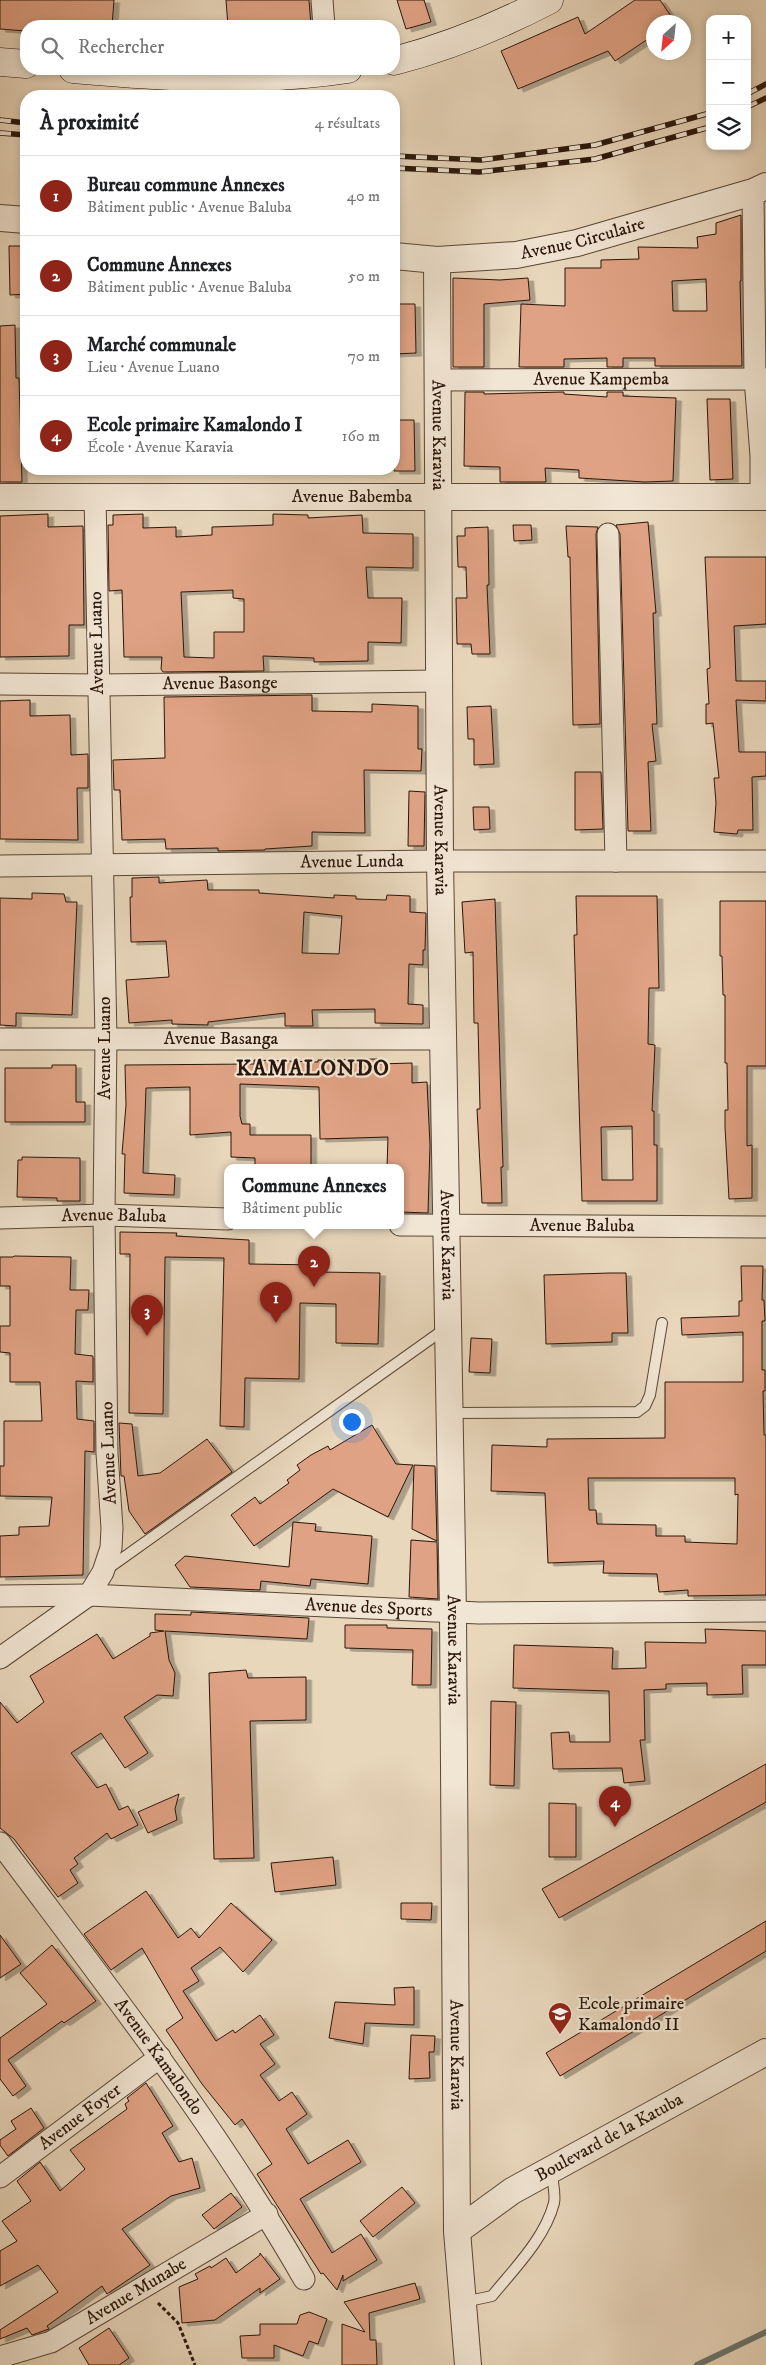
<!DOCTYPE html>
<html lang="fr">
<head>
<meta charset="utf-8">
<style>
  body { margin:0; font-family:"IM FELL DW Pica",serif; background:#f2f2f2; color:#202124 }
  .controls { position:absolute; right:15px; top:15px; display:grid; overflow:hidden; border-radius:10px; box-shadow:0 2px 8px #0003 }
  .controls button { width:45px; height:45px; display:grid; place-items:center; padding:0; border:0; border-bottom:1px solid #e0e0e0; background:#fff; color:#202124; font:25px sans-serif }
  .compass { position:absolute; left:646px; top:15px; width:45px; height:45px; border-radius:50%; background:#fff; box-shadow:0 2px 8px #0003; rotate:207deg }
  .you { position:absolute; left:351px; top:1421px; width:18px; height:18px; margin:-12px; border:4px solid #fff; border-radius:50%; background:#1a73e8; box-shadow:0 0 0 8px #1a73e833 }
  .badge { display:grid; place-items:center; width:32px; height:32px; border-radius:50%; background:#8f2418; color:#fff; font-size:16px; font-weight:700 }
  .pin { position:absolute; translate:-50% -41px; filter:drop-shadow(0 1px 2px #0008) }
  .pin::after { content:''; position:absolute; top:26px; width:18px; height:15px; background:inherit; clip-path:polygon(0 0,100% 0,50% 100%) }
  .popup { position:absolute; left:224px; top:1164px; width:180px; height:65px; box-sizing:border-box; display:grid; place-content:center; border-radius:10px; background:#fff; filter:drop-shadow(0 1px 4px #0005); font-size:16px; white-space:nowrap; color:#757577 }
  .popup b { font-size:19px; color:#202124 }
  .popup::after { content:''; position:absolute; left:50%; top:100%; margin-left:-10px; border:10px solid transparent; border-top-color:#fff }
  .list { margin:0; padding:0; list-style:none }
  h2 { display:flex; justify-content:space-between; align-items:center; height:65px; margin:0; padding:0 20px; font-size:21px }
  h2 small { font-size:16px; font-weight:400; color:#757577 }
  .list li { display:grid; grid-template-columns:32px 1fr auto; gap:15px; align-items:center; box-sizing:border-box; height:80px; padding:0 20px; border-top:1px solid #e0e0e0 }
  .list b { display:block; font-size:19px; white-space:nowrap }
  .list p { margin:0; font-size:16px; white-space:nowrap; color:#757577 }
  .list em { font-size:16px; font-style:normal; color:#757577 }
  .icon { flex:none; width:28px; height:28px; fill:none; stroke:currentColor; stroke-width:2; stroke-linecap:round; stroke-linejoin:round }
  .map { position:relative; flex:none; width:766px; height:2365px; overflow:hidden }
  .search { position:absolute; background:#fff; box-shadow:0 2px 8px #0003; left:20px; top:20px; width:380px; height:55px; display:flex; align-items:center; gap:12px; box-sizing:border-box; padding:0 18px; border-radius:20px; color:#757577; font-size:19px }
  .panel { position:absolute; background:#fff; box-shadow:0 2px 8px #0003; left:20px; top:90px; width:380px; height:385px; border-radius:20px }
  .map>svg:first-child { display:block }
  .lines { fill:none; stroke-linecap:round; stroke-linejoin:round }
  .stream { stroke:#6b776f; stroke-width:6 }
  .building { fill:#e0a284; stroke:#29150a; fill-rule:evenodd; filter:url(#shadow) }
  .service-casing { stroke:#594636; stroke-width:12 }
  .minor-casing { stroke:#594636; stroke-width:23 }
  .tertiary-casing { stroke:#594636; stroke-width:28 }
  .secondary-casing { stroke:#29150a; stroke-width:29 }
  .path { stroke:#29150a; stroke-width:3; stroke-dasharray:4 2.5; stroke-linecap:butt }
  .service { stroke:#f1e5d3; stroke-width:10 }
  .minor { stroke:#f1e5d3; stroke-width:21 }
  .tertiary { stroke:#f1e5d3; stroke-width:26 }
  .secondary { stroke:#f1e5d3; stroke-width:28 }
  .rail-casing { stroke:#29150a; stroke-width:5.5 }
  .rail { stroke:#f1e5d3; stroke-width:4; stroke-dasharray:11; stroke-linecap:butt }
  .labels { text-anchor:middle; dominant-baseline:central; stroke-width:4.5; stroke-linejoin:round; paint-order:stroke }
  .street-label { font-size:18px; fill:#29150a; stroke:#f1e5d3 }
  .poi-label { font-size:18px; fill:#29150a; stroke:#f1e5d3; text-anchor:start }
  .district-label { font-size:22px; font-weight:bold; letter-spacing:1px; fill:#29150a; stroke:#f1e5d3 }
</style>
</head>
<body>
<div class="map">
<svg width="766" height="2365" viewBox="0 0 766 2365">
  <defs>
    <filter id="shadow"><feDropShadow dx="5.5" dy="3" stdDeviation="0" flood-color="#0004"/></filter>
  </defs>
  <rect width="100%" height="100%" fill="#e9d7bc"/>
  <filter id="stains"><feTurbulence type="fractalNoise" baseFrequency=".004" numOctaves="4"/><feColorMatrix values="0 0 0 0 .2 0 0 0 0 .09 0 0 0 0 .02 0 0 0 .5 -.17"/></filter>
  <radialGradient id="worn" r=".72"><stop offset=".6" stop-color="#630" stop-opacity="0"/><stop offset="1" stop-color="#630" stop-opacity=".3"/></radialGradient>
  <g class="lines">
    <!-- stream -->
    <path class="stream" d="M697,2365L766,2332"/>
  </g>
  <!-- building -->
  <g class="building">
    <path d="M0,0H114L112,26H26V31L0,29Z"/>
    <path d="M226,0H309L311,26H228Z"/>
    <path d="M397,0H424L431,22L406,29Z"/>
    <path d="M635,0H660L675,22H654V35L615,61L608,51L518,89L501,51L578,17L585,34Z"/>
    <path d="M741,215V281H740L742,366H655V358H623V367H607V358L564,359V367H519L521,304L565,306V268H601V260L639,259L638,247L698,248L697,237L716,234V223ZM706,279L707,311H673L672,281Z"/>
    <path d="M9,246H26V294L10,295Z"/>
    <path d="M453,278L500,280L528,278L530,300L484,304V367H453Z"/>
    <path d="M394,304H415L416,353L394,354Z"/>
    <path d="M15,325L16,378H19L22,482H0V326Z"/>
    <path d="M465,392H484V394L564,392V394L607,397V392H623V396L676,398L673,481L645,482L579,478V470L545,468L546,482H500V467L464,466Z"/>
    <path d="M707,399H730L733,479L710,480Z"/>
    <path d="M394,420H414L415,471H394Z"/>
    <path d="M48,514V527L83,526L84,625H69V656L0,657V516Z"/>
    <path d="M143,514V528L176,527V537L212,535V527L273,525V514L308,515V518L362,515L363,533L413,534V568L366,567L368,598H402L401,643L368,642V661L314,662V658L263,656L264,671L163,672L161,669L162,657H124L122,590L109,591L108,525H113V515ZM233,590V598L244,599V632H214V658L184,657L181,592Z"/>
    <path d="M648,522L656,613H653L657,724H652L656,761L648,762L651,831H628L620,534L616,525Z"/>
    <path d="M513,525H531L532,540L514,541Z"/>
    <path d="M566,526L598,527L596,534L600,724L573,725L570,557H568Z"/>
    <path d="M488,527L489,585H487L490,654H472L471,644H457L456,598H467L466,567H458L457,536H465V528Z"/>
    <path d="M705,557H766V624L734,626L736,681H766V701L736,700L739,752H766V776L752,777L753,830H738L737,834L714,832L716,803L714,778H719L713,723L706,724V704H709L707,669L710,668Z"/>
    <path d="M312,695V711L372,712V704L418,706V749H422L421,771L364,770L365,833L312,832V846L265,849V850L218,851V848L166,849L165,839L122,840L120,790H114L113,760L165,758L164,697Z"/>
    <path d="M30,700V716L70,715L71,755L88,754V788H77L78,840L0,839V701Z"/>
    <path d="M491,706L494,764L474,765V739H468L467,707Z"/>
    <path d="M575,772H601L603,829L575,830Z"/>
    <path d="M409,791L425,792L424,846H408Z"/>
    <path d="M473,807H489L490,829L474,830Z"/>
    <path d="M159,877V883L207,880L208,890H259V893L334,898V895L356,896V899L386,900L387,895L410,896V912L426,913L425,950H423V965L409,964L408,1004L423,1005V1024L375,1023V1009L312,1010L313,1026H285V1013L208,1022V1025L172,1024V1020L129,1023L126,980L169,977L166,941L131,942L130,897H132V878ZM304,912L342,916L339,954L302,953Z"/>
    <path d="M32,893L64,894L66,902H77L72,1015L16,1013V1026L0,1025V898L32,899Z"/>
    <path d="M576,896H657L659,988H649L648,1044L655,1045L652,1111H654V1145H657V1201H582L574,935H577ZM632,1126L633,1180H602L601,1127Z"/>
    <path d="M495,899L503,1167H501L502,1203H482L477,1109H480L478,1023H474L473,952L465,953L462,902Z"/>
    <path d="M720,901H766V1066H747V1146L752,1145V1198L729,1199L725,1127V1110H728L727,1063H725V995H723L722,956H720Z"/>
    <path d="M378,1059V1064L412,1063V1083L427,1082L430,1145L428,1213L400,1212V1168H387L388,1137L320,1139L319,1087L240,1084V1116L242,1124H250V1135H311V1168H255V1158L231,1157V1132L190,1135V1087L146,1088L143,1173L175,1175L174,1195L124,1193L125,1154H122L126,1105L125,1065L254,1064V1060L318,1062V1060Z"/>
    <path d="M52,1065H76V1102H85V1122H5V1068H52Z"/>
    <path d="M22,1157L80,1158V1201H57V1198L17,1197L18,1160H22Z"/>
    <path d="M120,1232L177,1233L176,1236L249,1240V1264L320,1265V1272L380,1273L378,1344L336,1343V1304L300,1303L299,1379L245,1378L244,1427L220,1426L224,1258L165,1257L163,1414L129,1413L130,1254H120Z"/>
    <path d="M14,1256L71,1257L70,1290H89L88,1310H76L75,1354L93,1356V1382L76,1381L77,1419L94,1421V1452L85,1451L83,1575L0,1577V1536L19,1535V1527L49,1526L52,1497L0,1496V1466H4V1421H42L40,1382H10V1353L0,1352V1326H10V1286H0V1257H13Z"/>
    <path d="M741,1266H763L762,1300H764L765,1321H762V1370H765V1391H763L764,1435H766V1595L688,1596V1590L659,1592L657,1574L603,1573L604,1561L548,1563L545,1493L491,1491L492,1445L547,1447V1439L665,1438V1382H743V1332L682,1335L681,1318L739,1316V1301H742ZM588,1478H735V1495L738,1494L737,1544L685,1542V1536H656V1525L597,1524L596,1510H589Z"/>
    <path d="M610,1273H626L628,1333H612V1342L546,1344L544,1275Z"/>
    <path d="M471,1338L492,1339L490,1373L469,1372Z"/>
    <path d="M119,1423L132,1424L138,1476L160,1473L207,1439L232,1472L145,1534L129,1511L124,1476H121Z"/>
    <path d="M372,1425L396,1464L413,1465L388,1517L333,1489L254,1546L231,1515L255,1497L260,1504L289,1483L287,1480L300,1470L297,1465L311,1455L328,1446L330,1450Z"/>
    <path d="M414,1465L435,1466L437,1541L412,1529Z"/>
    <path d="M293,1522L316,1524L315,1531L372,1536L368,1584L311,1579L310,1586L261,1581L260,1590L190,1587L175,1565L185,1556L289,1567Z"/>
    <path d="M411,1540L437,1542L438,1599L409,1597Z"/>
    <path d="M191,1612L309,1618L307,1639L165,1631L169,1660L175,1673L173,1696L157,1695L124,1717L148,1753L125,1768L101,1733L71,1753L97,1788L106,1784L119,1810L128,1806L138,1825L111,1839L107,1833L74,1858L78,1864L70,1870L78,1883L58,1897L14,1839L0,1828V1702L17,1723L44,1702L30,1676L97,1634L113,1659L150,1636V1633L164,1631L155,1630V1614L191,1615Z"/>
    <path d="M345,1625H387V1628L432,1629L431,1685H412L413,1650L345,1648Z"/>
    <path d="M705,1629L766,1631V1665H742L743,1694L707,1695V1683L666,1684V1689L644,1690L645,1740H640L645,1781L624,1783L622,1768L553,1769L551,1733L569,1732L570,1742H610L609,1691L513,1688L514,1645L613,1648L612,1669L646,1668L645,1642L706,1643Z"/>
    <path d="M246,1670L248,1678L306,1677V1720L250,1721L254,1858L214,1859L209,1673Z"/>
    <path d="M491,1701L516,1702L514,1786L490,1785Z"/>
    <path d="M766,1764V1802L559,1918L542,1889Z"/>
    <path d="M179,1794L175,1809L177,1820L148,1833L138,1812Z"/>
    <path d="M549,1803L576,1804V1857H549Z"/>
    <path d="M333,1857L336,1885L275,1892L271,1863Z"/>
    <path d="M146,1891L178,1938L191,1928L199,1938L231,1903L272,1940L243,1972L220,1947L191,1968L199,1981L183,1991L216,2041L233,2030L235,2033L260,2015L274,2035L260,2044L275,2064L260,2075L279,2101L292,2092L307,2114L286,2129L308,2164L348,2140L361,2162L300,2199L332,2253L361,2234L377,2260L343,2281V2275L337,2290L323,2273L321,2274L257,2174L272,2164L242,2119L235,2125L202,2084L166,2030L183,2018L142,1948L111,1970L84,1934Z"/>
    <path d="M401,1903H432L431,1920L401,1919Z"/>
    <path d="M766,1921V1951L560,2076L546,2053Z"/>
    <path d="M0,1935L21,1964L0,1978Z"/>
    <path d="M52,1945L96,2001L64,2023L62,2021L8,2060L26,2086L13,2096L0,2079V2038L47,2004L20,1973Z"/>
    <path d="M414,1987V2025L365,2023L363,2044L329,2038L335,2002L395,2005L394,1988Z"/>
    <path d="M411,2035L435,2036L434,2052H429L430,2078L409,2079Z"/>
    <path d="M146,2083L173,2126L162,2133L179,2162L192,2158L200,2188L171,2196L122,2229L150,2265L107,2294L102,2286L47,2326L49,2329L46,2330L32,2335L27,2328L0,2339V2330L58,2292L38,2265L0,2286V2251L17,2241L2,2221L31,2201L17,2181L40,2162L60,2191L85,2169L70,2150L127,2109L125,2104L129,2101L127,2098Z"/>
    <path d="M31,2108L44,2128L8,2156L0,2145V2140L16,2129L11,2121Z"/>
    <path d="M402,2187L415,2203L373,2237L360,2221Z"/>
    <path d="M231,2193L242,2207L214,2229L202,2215Z"/>
    <path d="M260,2253L280,2279L260,2293V2288L215,2320L182,2323L179,2287L198,2279L195,2274L210,2266L211,2268L226,2258L236,2273L260,2255Z"/>
    <path d="M415,2283L420,2299L369,2313L370,2340H376L377,2365H342V2324L365,2332L344,2302Z"/>
    <path d="M309,2312L327,2319L318,2344L309,2341L303,2356L274,2345V2358H242L240,2336L260,2335V2324H297L300,2315Z"/>
    <path d="M109,2328L129,2358L119,2365H89L79,2348Z"/>
  </g>
  <g class="lines">
    <!-- service casing -->
    <g class="service-casing">
      <g id="service">
        <path d="M450,1413L637,1412L645,1406L650,1395L662,1323"/>
        <path d="M106,1570L446,1328"/>
        <path d="M464,2302L492,2296C514,2269 545,2238 554,2203C556,2194 552,2181 552,2172"/>
      </g>
    </g>
    <!-- minor casing -->
    <g class="minor-casing">
      <g id="minor">
        <path d="M322,0L324,26"/>
        <path d="M753,192L755,378L761,456V497"/>
        <path id="s1" d="M436,380L766,379"/>
        <path d="M608,534L616,861"/>
        <path id="s2" d="M0,684L98,685L439,681"/>
        <path id="s3" d="M0,866L440,861H766"/>
        <path id="s4" d="M0,1039H442"/>
        <path id="s5" d="M0,1218L104,1215L228,1219"/>
        <path id="s6" d="M400,1225L766,1227"/>
        <path id="s7" d="M0,1596L89,1595L479,1613L766,1611"/>
        <path d="M0,1658L89,1595L103,1572L111,1548L112,1528L107,1453L104,1215L106,1038L95,496"/>
        <path id="s8" d="M0,1843C106,1985 216,2125 304,2279"/>
        <path id="s9" d="M0,2177L160,2057"/>
        <path id="s10" d="M0,2357L51,2342L267,2214"/>
      </g>
    </g>
    <!-- tertiary casing -->
    <g class="tertiary-casing">
      <g id="tertiary">
        <path d="M0,218L26,220"/>
        <path id="s11" d="M394,256L437,260L516,255L577,243L753,192L766,186"/>
        <path id="s12" d="M437,260L440,861L453,1612L457,2231L468,2365"/>
        <path id="s13" d="M0,497H766"/>
        <path id="s14" d="M457,2231L512,2191L766,2052"/>
      </g>
    </g>
    <!-- secondary casing -->
    <g class="secondary-casing">
      <g id="secondary">
        <path d="M394,61C448,47 499,26 549,0"/>
        <path d="M0,62L26,64"/>
        <path d="M73,69C164,77 257,83 348,69"/>
      </g>
    </g>
    <!-- path -->
    <path class="path" d="M158,2303L178,2323L195,2365"/>
    <!-- service -->
    <use href="#service" class="service"/>
    <!-- minor -->
    <use href="#minor" class="minor"/>
    <!-- tertiary -->
    <use href="#tertiary" class="tertiary"/>
    <!-- secondary -->
    <use href="#secondary" class="secondary"/>
    <!-- rail casing -->
    <g class="rail-casing">
      <g id="rail">
        <path d="M747,94L766,84"/>
        <path d="M747,107L766,98"/>
        <path d="M0,120L26,123"/>
        <path d="M0,133L26,135"/>
        <path d="M394,156L481,160L595,145L710,113"/>
        <path d="M394,168L479,172L595,159L710,127"/>
      </g>
    </g>
    <!-- rail -->
    <use href="#rail" class="rail"/>
  </g>
  <!-- icons -->
  <defs>
    <g id="school-pin" transform="scale(1.25)"><path d="M0 17L-7.5 6A9.5 9.5 0 1 1 7.5 6Z" fill="#8f2418" stroke="#f1e5d3"/><path d="M0-5L7-2L0 1L-7-2ZM-4 1L0 2.5L4 1V4Q0 6-4 4Z" fill="#fff"/></g>
  </defs>
  <g fill-rule="evenodd">
    <use href="#school-pin" x="560" y="2014"/>
  </g>
  <g class="labels">
    <!-- street labels -->
    <g class="street-label">
      <text stroke="none"><textPath href="#s11" startOffset="191">Avenue Circulaire</textPath></text>
      <text stroke="none"><textPath href="#s1" startOffset="165">Avenue Kampemba</textPath></text>
      <text stroke="none"><textPath href="#s12" startOffset="175">Avenue Karavia</textPath></text>
      <text stroke="none"><textPath href="#s13" startOffset="352">Avenue Babemba</textPath></text>
      <text transform="translate(97 643) rotate(-91)">Avenue Luano</text>
      <text stroke="none"><textPath href="#s2" startOffset="220">Avenue Basonge</textPath></text>
      <text stroke="none"><textPath href="#s12" startOffset="580">Avenue Karavia</textPath></text>
      <text stroke="none"><textPath href="#s3" startOffset="352">Avenue Lunda</textPath></text>
      <text stroke="none"><textPath href="#s4" startOffset="221">Avenue Basanga</textPath></text>
      <text transform="translate(105 1048) rotate(-90)">Avenue Luano</text>
      <text stroke="none"><textPath href="#s5" startOffset="114">Avenue Baluba</textPath></text>
      <text stroke="none"><textPath href="#s6" startOffset="182">Avenue Baluba</textPath></text>
      <text stroke="none"><textPath href="#s12" startOffset="985">Avenue Karavia</textPath></text>
      <text transform="translate(109 1453) rotate(-92)">Avenue Luano</text>
      <text stroke="none"><textPath href="#s7" startOffset="369">Avenue des Sports</textPath></text>
      <text stroke="none"><textPath href="#s12" startOffset="1390">Avenue Karavia</textPath></text>
      <text stroke="none"><textPath href="#s12" startOffset="1795">Avenue Karavia</textPath></text>
      <text stroke="none"><textPath href="#s8" startOffset="266">Avenue Kamalondo</textPath></text>
      <text stroke="none"><textPath href="#s9" startOffset="100">Avenue Foyer</textPath></text>
      <text stroke="none"><textPath href="#s14" startOffset="179">Boulevard de la Katuba</textPath></text>
      <text stroke="none"><textPath href="#s10" startOffset="152">Avenue Munabe</textPath></text>
    </g>
    <!-- poi labels -->
    <g class="poi-label">
      <text x="578" y="2004">Ecole primaire<tspan x="578" dy="21">Kamalondo II</tspan></text>
    </g>
    <!-- district labels -->
    <g class="district-label">
      <text x="313" y="1068">KAMALONDO</text>
    </g>
  </g>
  <rect width="100%" height="100%" filter="url(#stains)"/>
  <rect width="100%" height="100%" fill="url(#worn)"/>
</svg>
<div class="controls">
<button>+</button>
<button>−</button>
<button><svg class="icon" aria-label="layers" viewBox="0 0 24 24"><path d="M12 4l9 5-9 5-9-5zM3 14l9 5 9-5"/></svg></button>
</div>
<svg class="compass" viewBox="-18 -18 36 36"><path d="M0-13l5 13h-10z" fill="#e53935"/><path d="M0 13l5-13h-10z" fill="#757577"/></svg>
<div class="you"></div>
<div class="pin badge" style="left:276px;top:1323px">1</div>
<div class="pin badge" style="left:314px;top:1287px">2</div>
<div class="popup"><b>Commune Annexes</b>Bâtiment public</div>
<div class="pin badge" style="left:147px;top:1336px">3</div>
<div class="pin badge" style="left:615px;top:1827px">4</div>
<div class="search"><svg class="icon" aria-label="search" viewBox="0 0 24 24"><circle cx="10" cy="10" r="6"/><path d="M15 15l6 6"/></svg>Rechercher</div>
<section class="panel">
<h2>À proximité<small>4 résultats</small></h2>
<ul class="list">
<li><span class="badge">1</span><div><b>Bureau commune Annexes</b><p>Bâtiment public · Avenue Baluba</p></div><em>40 m</em></li>
<li><span class="badge">2</span><div><b>Commune Annexes</b><p>Bâtiment public · Avenue Baluba</p></div><em>50 m</em></li>
<li><span class="badge">3</span><div><b>Marché communale</b><p>Lieu · Avenue Luano</p></div><em>70 m</em></li>
<li><span class="badge">4</span><div><b>Ecole primaire Kamalondo I</b><p>École · Avenue Karavia</p></div><em>160 m</em></li>
</ul>
</section>
</div>
</body>
</html>
